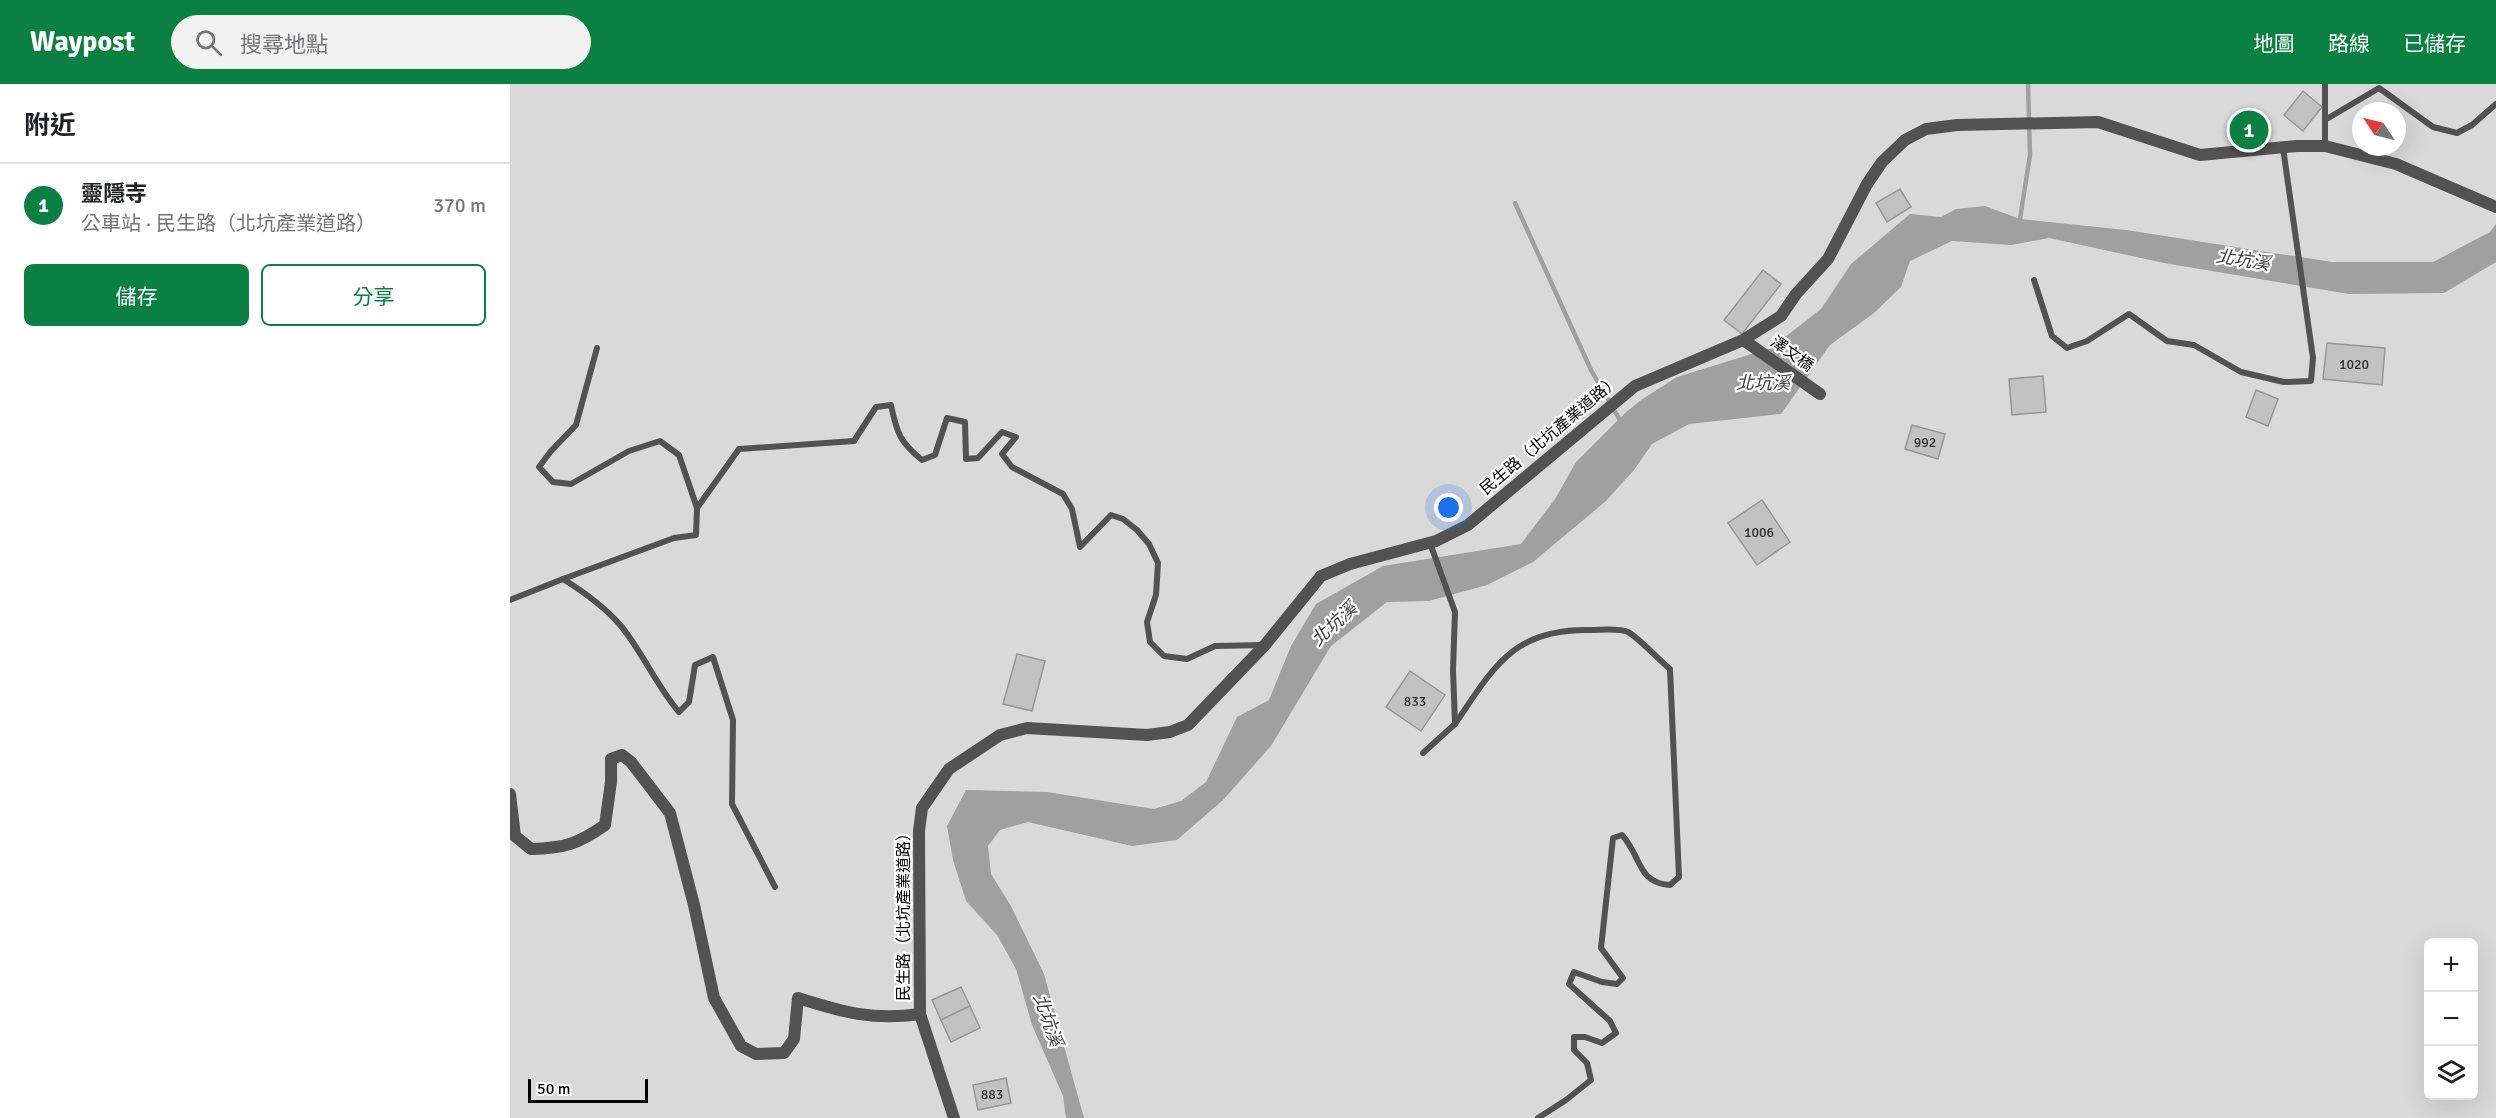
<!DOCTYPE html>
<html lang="zh-TW">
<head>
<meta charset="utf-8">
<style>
  body { margin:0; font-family:Signika,"Noto Sans TC",sans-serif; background:#f2f2f2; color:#202124 }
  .controls { position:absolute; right:18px; bottom:18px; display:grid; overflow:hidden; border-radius:9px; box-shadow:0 6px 24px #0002 }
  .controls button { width:54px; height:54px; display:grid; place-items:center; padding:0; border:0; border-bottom:2px solid #e0e0e0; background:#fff; color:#202124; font:30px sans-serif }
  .compass { position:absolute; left:1842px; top:18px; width:54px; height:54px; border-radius:50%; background:#fff; box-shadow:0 6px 24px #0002; rotate:305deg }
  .scale { position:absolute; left:18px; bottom:15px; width:120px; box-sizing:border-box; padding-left:6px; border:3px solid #000; border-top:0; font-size:16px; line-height:21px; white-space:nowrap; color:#000; -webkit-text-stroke:4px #fff; paint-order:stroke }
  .you { position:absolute; left:939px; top:424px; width:21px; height:21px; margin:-15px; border:4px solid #fff; border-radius:50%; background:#1a73e8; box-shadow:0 0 0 9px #1a73e833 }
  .badge { display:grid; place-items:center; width:39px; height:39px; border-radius:50%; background:#0b8043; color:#fff; font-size:20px; font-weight:700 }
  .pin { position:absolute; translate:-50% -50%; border:3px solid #fff; box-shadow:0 2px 6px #0006 }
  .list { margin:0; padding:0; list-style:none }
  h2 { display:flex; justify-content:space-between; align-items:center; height:78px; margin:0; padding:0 24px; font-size:26px }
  h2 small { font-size:20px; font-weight:400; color:#757577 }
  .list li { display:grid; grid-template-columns:39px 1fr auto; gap:18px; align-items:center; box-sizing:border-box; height:84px; padding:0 24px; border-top:2px solid #e0e0e0 }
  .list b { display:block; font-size:22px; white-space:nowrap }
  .list p { margin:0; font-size:20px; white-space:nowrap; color:#757577 }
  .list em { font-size:20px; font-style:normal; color:#757577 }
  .actions { display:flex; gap:12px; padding:18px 24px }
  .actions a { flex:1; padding:14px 0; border:2px solid #0b8043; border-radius:9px; text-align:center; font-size:21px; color:#0b8043 }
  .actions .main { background:#0b8043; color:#fff }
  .icon { flex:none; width:33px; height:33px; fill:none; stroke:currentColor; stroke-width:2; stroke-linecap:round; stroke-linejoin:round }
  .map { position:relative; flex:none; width:1986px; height:1034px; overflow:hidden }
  header { display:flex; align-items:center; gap:36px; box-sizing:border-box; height:84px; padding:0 30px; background:#0b8043; color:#fff }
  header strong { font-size:28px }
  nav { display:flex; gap:33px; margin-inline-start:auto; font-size:21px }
  .search { width:420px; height:54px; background:#f2f2f2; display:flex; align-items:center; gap:15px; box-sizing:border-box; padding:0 21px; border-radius:33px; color:#757577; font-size:22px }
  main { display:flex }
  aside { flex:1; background:#fff }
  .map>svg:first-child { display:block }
  .green { fill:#d9d9d9; fill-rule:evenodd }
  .water { fill:#a0a0a0 }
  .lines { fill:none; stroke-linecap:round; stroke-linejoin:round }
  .stream { stroke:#a0a0a0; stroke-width:4.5 }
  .building { fill:#c2c2c2; stroke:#969696; stroke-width:1.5 }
  .service { stroke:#525252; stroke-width:6 }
  .minor { stroke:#525252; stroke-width:12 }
  .labels { text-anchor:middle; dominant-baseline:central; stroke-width:4.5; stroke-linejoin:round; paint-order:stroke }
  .number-label { font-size:14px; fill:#303030 }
  .street-label { font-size:16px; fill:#000; stroke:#fff }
  .water-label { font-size:18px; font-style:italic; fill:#414141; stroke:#fff }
</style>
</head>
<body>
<header>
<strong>Waypost</strong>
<div class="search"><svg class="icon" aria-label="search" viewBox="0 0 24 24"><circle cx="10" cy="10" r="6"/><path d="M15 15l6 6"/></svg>搜尋地點</div>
<nav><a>地圖</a><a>路線</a><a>已儲存</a></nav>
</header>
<main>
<aside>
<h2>附近<small></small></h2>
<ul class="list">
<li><span class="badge">1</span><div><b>靈隱寺</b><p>公車站 · 民生路（北坑產業道路）</p></div><em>370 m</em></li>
</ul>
<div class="actions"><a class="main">儲存</a><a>分享</a></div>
</aside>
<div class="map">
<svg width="1986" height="1034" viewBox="0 0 1986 1034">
  <rect width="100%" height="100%" fill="#fff"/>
  <!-- green -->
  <path class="green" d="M0,0H1986V1034H0ZM1851,27H1887V63H1851ZM1918,858H1964V1012H1918Z"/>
  <!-- water -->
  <path class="water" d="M1475,122L1510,135L1616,146L1822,178H1923L1980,148L1986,140V178L1934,209L1839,210L1654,179L1539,154L1501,161L1442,157L1400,177L1391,203L1364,229L1320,261L1271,330L1179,340L1142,360L1124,386L1096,417L1023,478L977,501L919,517L877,518L821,562L761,662L713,716L667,756L622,762L518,738L490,746L478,762L481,790L501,822L534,890L574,1034H556L553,1012L522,941L506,885L487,851L456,817L443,776L437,742L456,706L537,708L644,725L671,717L696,698L727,633L759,616L781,562L806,520L873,482L1011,460L1045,415L1066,378L1115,329L1131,316L1167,293L1261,264L1311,225L1341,180L1400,130L1431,133L1446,125Z"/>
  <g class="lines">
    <!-- stream -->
    <g class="stream">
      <path d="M1005,119L1081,286L1111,338"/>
      <path d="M1511,140L1510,135L1520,71L1518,0"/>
    </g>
  </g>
  <!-- building -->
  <g class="building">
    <path d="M1793,7L1812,23L1793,47L1774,31Z"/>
    <path d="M1390,105L1401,123L1377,138L1366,119Z"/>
    <path d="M1253,186L1271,200L1232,250L1214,236Z"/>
    <path d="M1817,259L1875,264L1872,301L1813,295Z"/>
    <path d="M1533,292L1536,328L1502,331L1499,295Z"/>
    <path d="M1746,306L1768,315L1758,342L1736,333Z"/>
    <path d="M1402,341L1435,350L1428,375L1395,365Z"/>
    <path d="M1252,416L1280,458L1247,481L1218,439Z"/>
    <path d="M507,570L535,577L522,627L493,620Z"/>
    <path d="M900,587L935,611L911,647L876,623Z"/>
    <path d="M451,903L460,922L431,936L422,916Z"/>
    <path d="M460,922L470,944L441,958L431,936Z"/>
    <path d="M496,994L501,1019L468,1026L463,1001Z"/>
  </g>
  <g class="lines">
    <!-- service -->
    <g class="service">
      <path d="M1815,36L1869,4L1923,43L1947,49L1962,41L1986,20"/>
      <path d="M1815,62V0"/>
      <path d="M1524,196L1542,252L1557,264L1577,257L1619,230L1657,257L1684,261L1731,288L1774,298L1801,297L1803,274L1773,64"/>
      <path d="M187,424L229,365L344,357L366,323L381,321C387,350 390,358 412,376L425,371L437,334L455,338L456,375L468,374L492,348L506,353L492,370L502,383L553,410L562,425L570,463L601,431L613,435L627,446L639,460L648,479L646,511L637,538L640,558L654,572L677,575L705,562L754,561"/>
      <path d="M920,459L945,528L943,586L945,640C984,583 1003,544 1081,546C1091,546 1109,544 1118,548C1129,554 1149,576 1160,585L1169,793L1160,801C1127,799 1132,773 1112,751L1103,754L1091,864L1113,894L1107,900L1092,898L1064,888L1059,900L1100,937L1106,949L1092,959L1075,953H1064V966L1077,979L1081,996L1056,1016L1028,1034"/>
      <path d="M53,495L164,454L186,451L187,424L169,371L150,357L119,367L61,400L43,398L29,383L41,367L66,341L87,264"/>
      <path d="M0,516L53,495C74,508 95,523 111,542C133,569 146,601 169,628L179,618L185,581L203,573L223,636L222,720L265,803"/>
      <path d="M913,669L945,640"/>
    </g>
    <!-- minor -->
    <g class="minor">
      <path d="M1235,257L1310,310"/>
      <path d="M0,710L5,752L21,765C55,764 68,760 95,741L101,698V675L112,671L121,678L160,729L184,821L204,914L231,962L246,970L274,969L284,955L288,914C332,928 364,937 410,930"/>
      <path d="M444,1034L410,930L409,747L412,724L439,685L490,651L517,644L637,651L660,648L678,641L755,561L811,492L840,480L926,457L958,441L1125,302L1233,256L1271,232L1286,210L1318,175L1357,100L1372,78L1395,56L1416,45L1447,41L1588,38L1690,71L1787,62H1815L1886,80L1986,123"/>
    </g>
  </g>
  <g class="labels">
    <!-- number labels -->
    <g class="number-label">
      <text x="1844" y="280">1020</text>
      <text x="1415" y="358">992</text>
      <text x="1249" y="448">1006</text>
      <text x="905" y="617">833</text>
      <text x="482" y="1010">883</text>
    </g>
    <!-- street labels -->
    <g class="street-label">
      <text transform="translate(1282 270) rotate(35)">澤文橋</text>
      <text transform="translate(1040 351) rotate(-40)">民生路（北坑產業道路）</text>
      <text transform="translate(394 829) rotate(-90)">民生路（北坑產業道路）</text>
    </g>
    <!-- water labels -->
    <g class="water-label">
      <text transform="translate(1733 176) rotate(9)">北坑溪</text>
      <text x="1253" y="299">北坑溪</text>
      <text transform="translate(824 540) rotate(-43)">北坑溪</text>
      <text transform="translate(538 936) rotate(71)">北坑溪</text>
    </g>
  </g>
</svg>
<div class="controls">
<button>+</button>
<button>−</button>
<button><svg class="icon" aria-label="layers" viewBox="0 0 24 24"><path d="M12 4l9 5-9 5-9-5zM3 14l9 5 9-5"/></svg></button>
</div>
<svg class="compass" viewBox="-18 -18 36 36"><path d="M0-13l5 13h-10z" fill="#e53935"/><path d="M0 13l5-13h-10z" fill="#757577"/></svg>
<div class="scale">50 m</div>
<div class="you"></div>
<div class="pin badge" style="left:1739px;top:46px">1</div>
</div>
</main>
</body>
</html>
